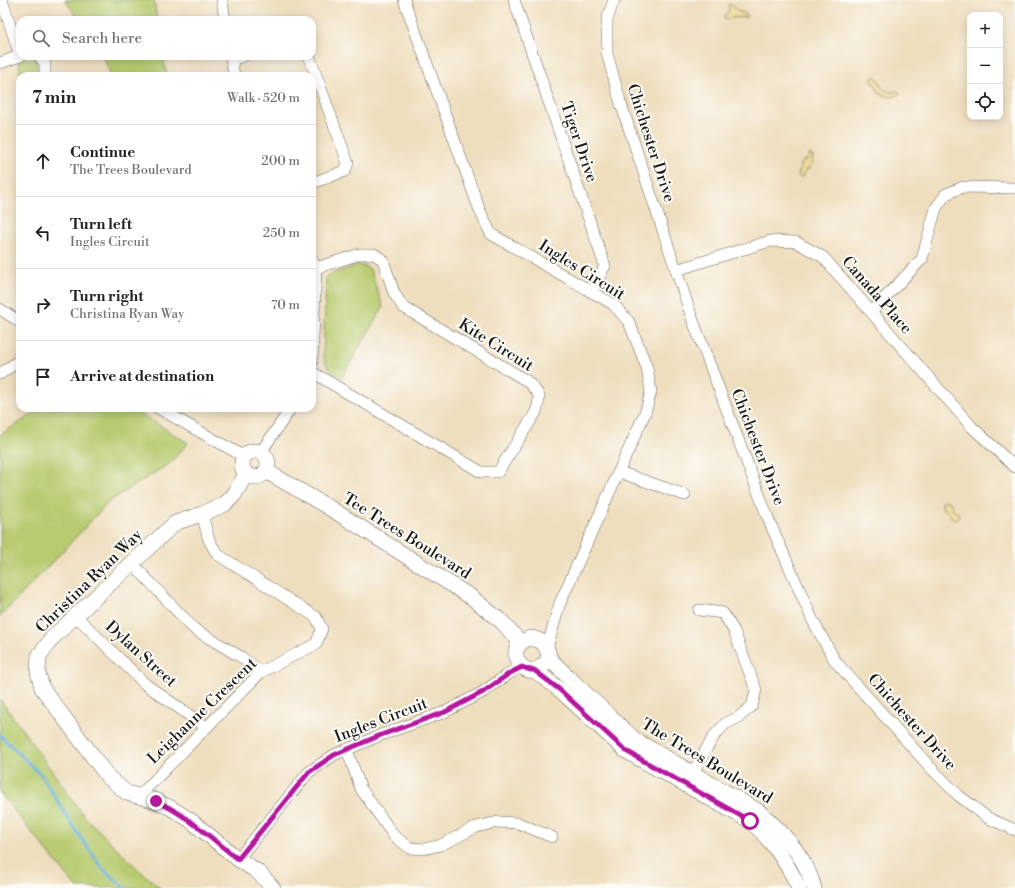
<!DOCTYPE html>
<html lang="en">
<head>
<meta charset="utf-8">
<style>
  body { margin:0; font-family:"Libre Bodoni",serif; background:#f2f2f2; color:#202124 }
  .controls { position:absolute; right:12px; top:12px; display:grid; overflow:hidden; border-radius:8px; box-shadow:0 2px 10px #0003 }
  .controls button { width:36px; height:36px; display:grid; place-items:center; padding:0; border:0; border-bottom:1px solid #e0e0e0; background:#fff; color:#202124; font:20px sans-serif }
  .stop { position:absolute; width:12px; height:12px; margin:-9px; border:3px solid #b5179e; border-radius:50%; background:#fff }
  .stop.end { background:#b5179e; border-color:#fff; box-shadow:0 1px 4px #0008 }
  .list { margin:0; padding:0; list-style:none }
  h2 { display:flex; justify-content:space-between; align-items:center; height:52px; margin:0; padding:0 16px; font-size:17px }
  h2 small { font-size:13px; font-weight:400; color:#757577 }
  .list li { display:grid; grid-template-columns:26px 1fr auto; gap:12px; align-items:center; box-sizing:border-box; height:72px; padding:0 16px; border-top:1px solid #e0e0e0 }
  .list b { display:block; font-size:15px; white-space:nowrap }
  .list p { margin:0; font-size:13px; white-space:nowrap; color:#757577 }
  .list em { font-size:13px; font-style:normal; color:#757577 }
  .icon { flex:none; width:22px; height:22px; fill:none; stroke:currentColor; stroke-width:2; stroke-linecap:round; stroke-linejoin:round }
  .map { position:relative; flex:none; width:1015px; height:888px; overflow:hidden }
  .search { position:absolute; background:#fff; box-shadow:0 2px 10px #0003; left:16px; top:16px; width:300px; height:44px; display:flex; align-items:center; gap:10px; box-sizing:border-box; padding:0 14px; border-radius:12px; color:#757577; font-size:15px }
  .panel { position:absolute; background:#fff; box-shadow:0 2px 10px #0003; left:16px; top:72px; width:300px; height:340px; border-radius:12px }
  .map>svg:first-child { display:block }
  .green { fill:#b8cb6f; stroke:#6a7446 }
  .sand { fill:#eeda9e; stroke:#857b5d }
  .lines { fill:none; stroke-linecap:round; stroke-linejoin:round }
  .stream { stroke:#65afde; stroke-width:3 }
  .street-casing { stroke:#666055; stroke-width:12 }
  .secondary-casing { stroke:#666055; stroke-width:16 }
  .street { stroke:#fff; stroke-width:11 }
  .secondary { stroke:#fff; stroke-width:15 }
  .route { stroke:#b5179e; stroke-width:5 }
  .labels { text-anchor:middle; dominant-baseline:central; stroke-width:4; stroke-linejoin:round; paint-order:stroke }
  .street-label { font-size:16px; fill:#1c1c1c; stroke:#fdfcf7 }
</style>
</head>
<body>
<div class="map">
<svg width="1015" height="888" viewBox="0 0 1015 888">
  <rect width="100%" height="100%" fill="#fdfcf7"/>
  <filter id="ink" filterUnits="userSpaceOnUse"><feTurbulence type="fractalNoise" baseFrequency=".025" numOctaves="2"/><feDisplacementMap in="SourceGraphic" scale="8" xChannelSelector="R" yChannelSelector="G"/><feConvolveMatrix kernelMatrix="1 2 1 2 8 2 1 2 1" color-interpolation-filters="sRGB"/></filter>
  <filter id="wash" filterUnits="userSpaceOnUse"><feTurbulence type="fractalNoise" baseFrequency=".012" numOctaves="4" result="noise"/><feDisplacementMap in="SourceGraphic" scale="16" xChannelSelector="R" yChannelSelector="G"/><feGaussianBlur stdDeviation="0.9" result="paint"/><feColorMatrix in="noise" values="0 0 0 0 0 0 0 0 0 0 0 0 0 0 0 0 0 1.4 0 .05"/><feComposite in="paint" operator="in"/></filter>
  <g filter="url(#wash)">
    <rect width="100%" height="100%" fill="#efdebe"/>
    <!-- green -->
    <g class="green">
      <path d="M65,0H154L157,20H79Z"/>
      <path d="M103,56H163L167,76H111Z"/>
      <path d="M30,58L35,59L38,73H20L19,60Z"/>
      <path d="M358,265L365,266L370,269L383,307L342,377C329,371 327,369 323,355L326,277L330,274Z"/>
      <path d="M42,408H131L188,443L170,463L110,501L0,617V435Z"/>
      <path d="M0,699L85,817L138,869L160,888H77L0,793Z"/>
    </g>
    <!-- sand -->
    <g class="sand">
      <path d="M729,4L732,5L737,11L746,14L747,17L732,18L725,20L724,17L729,10L728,7Z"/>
      <path d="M875,76C884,85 880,95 898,91L900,93L899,95L890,97L880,94L872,80V78Z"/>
      <path d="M809,155H811L813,156L811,167L805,171L802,177L800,178L798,176L800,168V163L807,159Z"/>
      <path d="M945,500L950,502L953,509L958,513L959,516L958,519H953L949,514L942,507V502Z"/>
    </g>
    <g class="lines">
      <!-- stream -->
      <path class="stream" d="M0,735L42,776L74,828L103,869L125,888"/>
    </g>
  </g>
  <g filter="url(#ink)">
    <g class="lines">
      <!-- street casing -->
      <g class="street-casing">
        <g id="street">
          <path d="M2,0L20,56"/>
          <path d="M222,0L225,20"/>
          <path d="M404,0L480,211L491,234L613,304L629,322L647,368L651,392L645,413L560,603L547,648"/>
          <path d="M514,0L605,266L591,292"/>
          <path d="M614,0L607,19V53L620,101L692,318L770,523L813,621L835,661L930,767L958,795L988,818L1015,830"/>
          <path d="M39,56L45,63V76"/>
          <path d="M231,56L234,76"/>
          <path d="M309,56L348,163L345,171L312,183"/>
          <path d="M231,60L244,56"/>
          <path d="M0,63L20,56"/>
          <path d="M312,260L316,268L312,362"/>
          <path d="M676,270L770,241L796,242L823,257L972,427L1015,467"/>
          <path d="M0,309L20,322"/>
          <path d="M871,312L922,259L936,208L946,194L963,187L1015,188"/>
          <path d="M312,372L481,472H498L536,412C542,393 539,394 527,381L403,307L394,293L383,260L374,254H360L316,268"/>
          <path d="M0,374L20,360"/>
          <path d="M158,408L243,456"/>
          <path d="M261,452L291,408"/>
          <path d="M619,472L685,495"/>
          <path d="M132,563L194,629L241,657L261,672"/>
          <path d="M76,616L145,684L206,727"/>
          <path d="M347,750L361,789L394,836L410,848L424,849L441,845L476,827L498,822L518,823L552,837"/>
          <path d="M689,779L714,736L725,724L739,717L752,706L756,690L734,631L723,613L699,610"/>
          <path d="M139,796L261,672L316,644L322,629L316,617L217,554L209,540L202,514"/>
          <path d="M238,859L309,772L334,755L381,735L445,712L483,692L510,673L522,667"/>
        </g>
      </g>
      <!-- secondary casing -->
      <g class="secondary-casing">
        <g id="secondary">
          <circle cx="255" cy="464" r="13"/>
          <path d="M266,471L333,510L471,597L502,622L521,643"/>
          <path d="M246,474L234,495L225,504L202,514L175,523L53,637L39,656L38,672L42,688L108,777L127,793L156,801L171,808L190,820L238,859L258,872L273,888"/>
          <path d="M531,638C543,640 548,646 549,658C528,692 497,646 531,638Z"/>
          <path d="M549,658L568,677L635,740L758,811C782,831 806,857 814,888"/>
          <path d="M534,670L560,690L626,751L750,821C772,840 786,861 799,888"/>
        </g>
      </g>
      <!-- street -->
      <use href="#street" class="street"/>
      <!-- secondary -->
      <use href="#secondary" class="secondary"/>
    </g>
  </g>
  <g class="lines" filter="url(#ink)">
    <!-- route -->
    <path class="route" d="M156,801C187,815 211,838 238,859L309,772L334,755L381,735L445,712L483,692L510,673L522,667L530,670H534L560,690L626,751L750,821"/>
  </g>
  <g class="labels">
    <!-- street labels -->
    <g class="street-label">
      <text transform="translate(579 142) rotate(71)">Tiger Drive</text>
      <text transform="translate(651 143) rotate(72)">Chichester Drive</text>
      <text transform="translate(582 270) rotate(32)">Ingles Circuit</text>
      <text transform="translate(877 295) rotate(49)">Canada Place</text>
      <text transform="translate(496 345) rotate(32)">Kite Circuit</text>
      <text transform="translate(758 447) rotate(69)">Chichester Drive</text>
      <text transform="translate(407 536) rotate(32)">Tee Trees Boulevard</text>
      <text transform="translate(89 581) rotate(-44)">Christina Ryan Way</text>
      <text transform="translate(141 654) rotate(42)">Dylan Street</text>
      <text transform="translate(202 711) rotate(-44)">Leighanne Crescent</text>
      <text transform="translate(381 720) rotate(-21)">Ingles Circuit</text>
      <text transform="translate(912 722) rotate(48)">Chichester Drive</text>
      <text transform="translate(707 761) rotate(31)">The Trees Boulevard</text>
    </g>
  </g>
</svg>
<div class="controls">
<button>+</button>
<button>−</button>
<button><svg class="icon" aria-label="locate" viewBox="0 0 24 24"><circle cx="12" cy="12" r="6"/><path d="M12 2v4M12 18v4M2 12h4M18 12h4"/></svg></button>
</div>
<div class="stop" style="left:750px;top:821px"></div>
<div class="stop end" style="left:156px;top:801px"></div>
<div class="search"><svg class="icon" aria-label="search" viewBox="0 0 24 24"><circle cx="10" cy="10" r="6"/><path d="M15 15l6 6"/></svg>Search here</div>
<section class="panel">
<h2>7 min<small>Walk · 520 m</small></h2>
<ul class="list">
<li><svg class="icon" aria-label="ahead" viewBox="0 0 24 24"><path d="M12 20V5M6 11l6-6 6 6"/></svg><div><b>Continue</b><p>The Trees Boulevard</p></div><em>200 m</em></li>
<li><svg class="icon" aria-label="left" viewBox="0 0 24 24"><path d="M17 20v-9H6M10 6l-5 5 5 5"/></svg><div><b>Turn left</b><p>Ingles Circuit</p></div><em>250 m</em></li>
<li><svg class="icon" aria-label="right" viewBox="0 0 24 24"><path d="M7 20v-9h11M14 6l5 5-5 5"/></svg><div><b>Turn right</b><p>Christina Ryan Way</p></div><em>70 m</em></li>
<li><svg class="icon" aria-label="arrive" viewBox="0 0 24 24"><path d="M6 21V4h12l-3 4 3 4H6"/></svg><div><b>Arrive at destination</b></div></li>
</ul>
</section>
</div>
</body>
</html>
